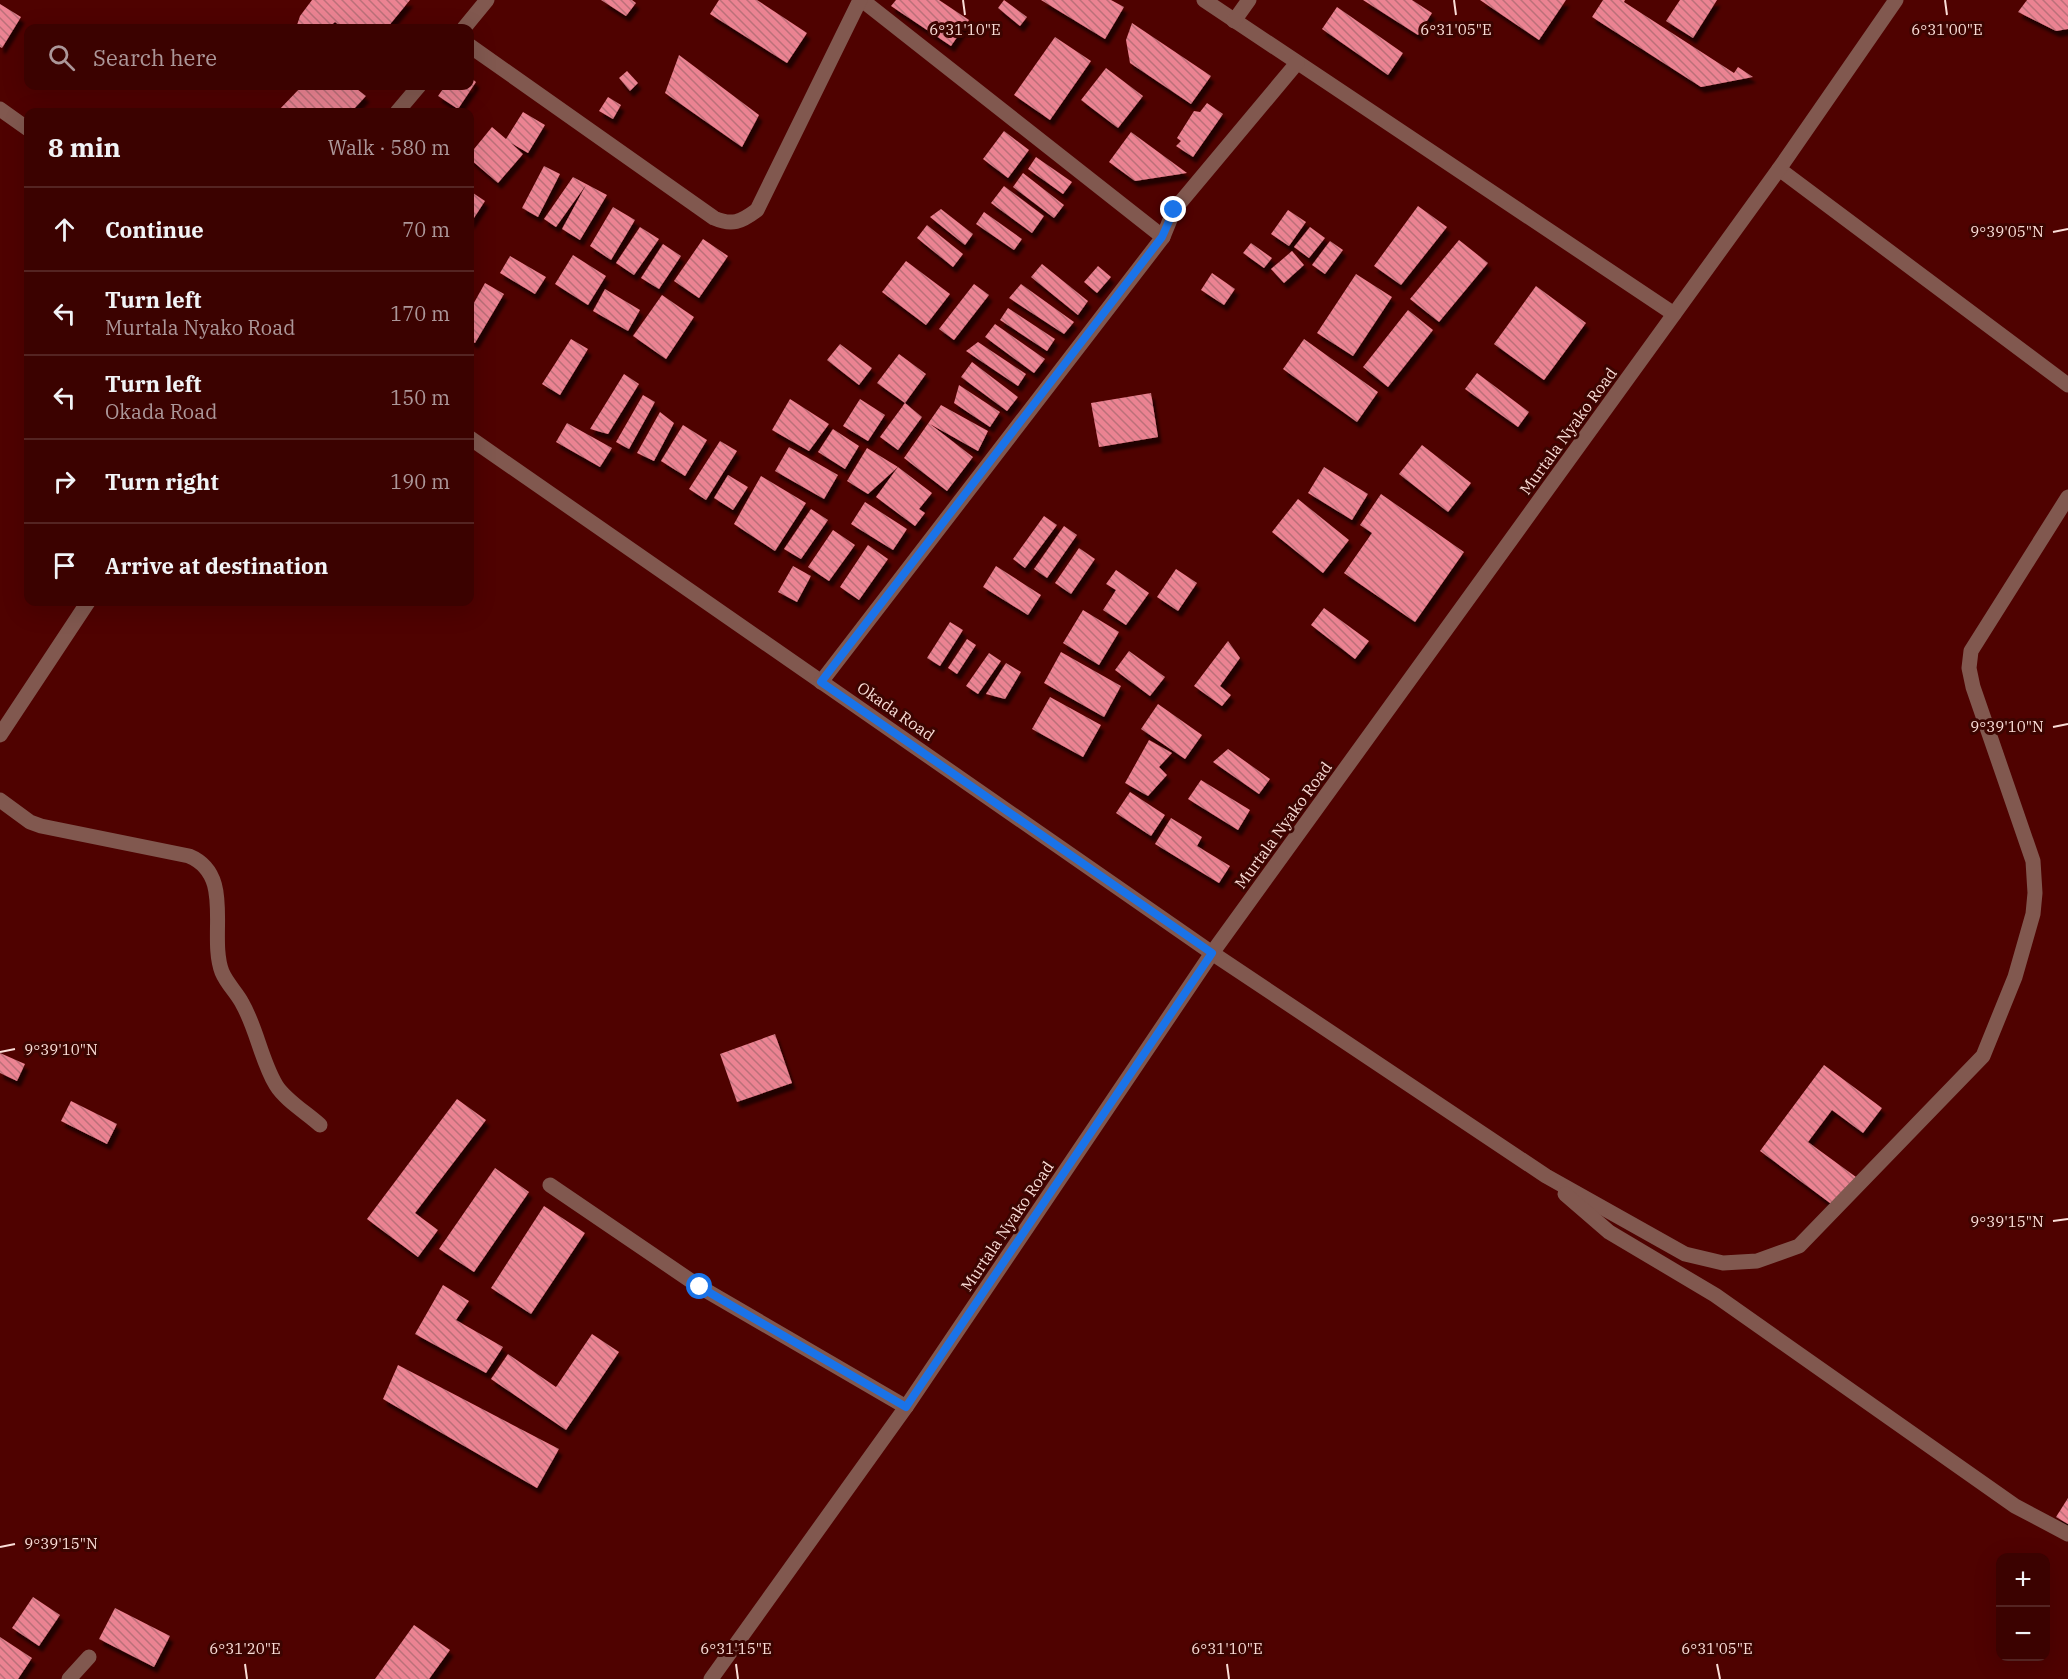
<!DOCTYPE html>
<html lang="en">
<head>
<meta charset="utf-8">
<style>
  body { margin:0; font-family:"IBM Plex Serif",serif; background:#46100f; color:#f1f3f6 }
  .controls { position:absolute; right:18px; bottom:18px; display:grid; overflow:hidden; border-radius:12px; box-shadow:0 6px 24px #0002 }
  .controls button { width:54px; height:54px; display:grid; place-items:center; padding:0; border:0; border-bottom:2px solid #542422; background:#3b0200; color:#f1f3f6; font:30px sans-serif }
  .stop { position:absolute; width:18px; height:18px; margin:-14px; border:4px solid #1a73e8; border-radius:50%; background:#fff }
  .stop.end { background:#1a73e8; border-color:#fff; box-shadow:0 2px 6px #0008 }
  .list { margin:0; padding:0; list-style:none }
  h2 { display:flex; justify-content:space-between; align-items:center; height:78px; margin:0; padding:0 24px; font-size:26px }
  h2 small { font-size:20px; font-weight:400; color:#ac9799 }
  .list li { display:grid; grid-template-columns:39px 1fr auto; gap:18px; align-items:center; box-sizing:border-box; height:84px; padding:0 24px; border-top:2px solid #542422 }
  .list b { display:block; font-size:22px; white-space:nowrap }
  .list p { margin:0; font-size:20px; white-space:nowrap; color:#ac9799 }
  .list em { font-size:20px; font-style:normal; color:#ac9799 }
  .icon { flex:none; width:33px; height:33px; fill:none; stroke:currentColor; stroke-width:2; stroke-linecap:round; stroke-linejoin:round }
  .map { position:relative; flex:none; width:2068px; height:1679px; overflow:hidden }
  .search { position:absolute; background:#3b0200; box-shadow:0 6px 24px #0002; left:24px; top:24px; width:450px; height:66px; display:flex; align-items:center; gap:15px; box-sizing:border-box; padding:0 21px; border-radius:12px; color:#ac9799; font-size:22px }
  .panel { position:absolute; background:#3b0200; box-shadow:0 6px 24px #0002; left:24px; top:108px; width:450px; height:498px; border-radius:12px }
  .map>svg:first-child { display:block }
  .building { fill:url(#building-back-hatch); filter:url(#shadow) }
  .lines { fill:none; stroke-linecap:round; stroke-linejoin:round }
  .minor { stroke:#81584f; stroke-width:15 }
  .route { stroke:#1a73e8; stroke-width:8 }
  .ticks { fill:none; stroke:#faddd7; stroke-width:2 }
  .labels { text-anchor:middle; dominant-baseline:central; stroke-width:6; stroke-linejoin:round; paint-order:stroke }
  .street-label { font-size:16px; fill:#faddd7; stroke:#3c0400 }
  .ticks-label { font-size:15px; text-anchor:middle; fill:#faddd7; stroke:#3c0400; stroke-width:6; stroke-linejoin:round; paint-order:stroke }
</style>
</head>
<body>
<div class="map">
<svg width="2068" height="1679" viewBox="0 0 2068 1679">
  <defs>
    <pattern id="building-back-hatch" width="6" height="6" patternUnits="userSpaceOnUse" patternTransform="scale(1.5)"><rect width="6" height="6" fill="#eb8392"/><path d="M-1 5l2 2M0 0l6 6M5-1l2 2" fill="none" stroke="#bb7079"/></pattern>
    <filter id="shadow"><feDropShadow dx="3.5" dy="6" stdDeviation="1.5" flood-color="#0009"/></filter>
  </defs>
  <rect width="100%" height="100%" fill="#4f0200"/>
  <!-- building -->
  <g class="building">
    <path d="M312,0H410L387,28H343L335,22L328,28H296L300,16Z"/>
    <path d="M601,0H632L636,3L626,16Z"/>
    <path d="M719,0H757L807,33L787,63L710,14Z"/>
    <path d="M896,0H939L969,20L951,46L891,6Z"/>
    <path d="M1004,0L1027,17L1020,26L998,8Z"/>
    <path d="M1041,0H1111L1124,7L1105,39Z"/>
    <path d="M1363,0H1412L1432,13L1418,35Z"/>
    <path d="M1480,0H1566L1539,40Z"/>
    <path d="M1603,0H1625L1624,2L1734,73L1738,67L1753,77L1701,87L1592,17Z"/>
    <path d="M1680,0H1717L1693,38L1666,21Z"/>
    <path d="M2027,0H2068V29L2056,31L2018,12Z"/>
    <path d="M0,4L21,17L2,48L0,47Z"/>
    <path d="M1337,7L1403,53L1388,75L1322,29Z"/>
    <path d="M1132,23L1211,76L1191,104L1130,63L1126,40Z"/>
    <path d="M1055,37L1091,61L1050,120L1014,95Z"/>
    <path d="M679,55L759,115L742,147L665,93Z"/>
    <path d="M1106,68L1143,96L1118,128L1081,100Z"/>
    <path d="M627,71L638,83L630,91L619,78Z"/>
    <path d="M470,77L476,82L458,109L438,96L445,86H470Z"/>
    <path d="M302,86H353L366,96L351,112H277Z"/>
    <path d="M608,97L621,105L613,119L599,111Z"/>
    <path d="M1207,103L1223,114L1193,157L1176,146L1181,141L1177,138L1194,111L1200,112Z"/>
    <path d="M523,112L545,125L528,153L511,143L523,154L498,183L470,159V154L492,127L506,139Z"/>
    <path d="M1004,131L1029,150L1008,178L983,159Z"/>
    <path d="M1131,132L1187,173L1135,181L1109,162Z"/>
    <path d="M1036,157L1072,182L1063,194L1028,169Z"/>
    <path d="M544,166L560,174L538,217L522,208Z"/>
    <path d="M1023,173L1064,205L1054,218L1013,187Z"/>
    <path d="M573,177L607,195L580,240L562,229L586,185L556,227L544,219Z"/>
    <path d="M1004,186L1044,216L1032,233L991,203Z"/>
    <path d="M470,191L485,201L470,224Z"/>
    <path d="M1418,206L1447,227L1401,285L1374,266Z"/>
    <path d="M613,207L635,220L611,260L590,246Z"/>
    <path d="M941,209L973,234L965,245L930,217Z"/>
    <path d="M1288,210L1306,222L1289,246L1271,234Z"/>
    <path d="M984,212L1022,239L1014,250L976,224Z"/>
    <path d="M927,225L963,254L953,267L917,238Z"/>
    <path d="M640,227L659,239L634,275L616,263Z"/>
    <path d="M1310,227L1325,238L1309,258L1294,247Z"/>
    <path d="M703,239L728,256L699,298L674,281Z"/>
    <path d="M1459,240L1488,263L1439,322L1410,299Z"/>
    <path d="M1330,241L1343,250L1325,274L1312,265Z"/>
    <path d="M1251,243L1272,258L1264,268L1243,253Z"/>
    <path d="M663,244L681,256L659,289L641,278Z"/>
    <path d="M1292,251L1304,265L1284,283L1271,269Z"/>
    <path d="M573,255L606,276L588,305L555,284Z"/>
    <path d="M510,256L546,277L535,294L500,273Z"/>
    <path d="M906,261L950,294L926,325L882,292Z"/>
    <path d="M1042,264L1088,301L1078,315L1031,277Z"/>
    <path d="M1098,266L1111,277L1097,293L1084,282Z"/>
    <path d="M1212,273L1235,289L1224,305L1201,290Z"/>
    <path d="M1356,274L1392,297L1353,356L1317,333Z"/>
    <path d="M485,283L504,294L475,343L470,340V310Z"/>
    <path d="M974,284L989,295L954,340L939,329Z"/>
    <path d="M1021,284L1074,322L1064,334L1009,298Z"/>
    <path d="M1536,286L1586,323L1544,380L1494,344Z"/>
    <path d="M605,289L640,310L628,331L593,311Z"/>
    <path d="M662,295L694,317L666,359L633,336Z"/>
    <path d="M1008,308L1055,339L1047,351L1000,320Z"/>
    <path d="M1408,310L1433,330L1388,387L1363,367Z"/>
    <path d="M995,324L1045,359L1034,373L985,337Z"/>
    <path d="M571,339L588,349L560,395L542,384Z"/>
    <path d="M1304,339L1378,392L1357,422L1283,369Z"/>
    <path d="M978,342L1026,374L1018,386L966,351Z"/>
    <path d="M840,344L872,368L859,385L827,360Z"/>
    <path d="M899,354L926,374L905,403L877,383Z"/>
    <path d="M972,362L1018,397L1007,411L961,377Z"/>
    <path d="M1477,373L1529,412L1518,427L1465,389Z"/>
    <path d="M624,374L639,384L608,434L590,429Z"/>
    <path d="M959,385L1000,412L990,427L954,403Z"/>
    <path d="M1151,393L1158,437L1099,447L1091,403Z"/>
    <path d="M643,395L655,402L629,449L616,442Z"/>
    <path d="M790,399L829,424L809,451L772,430Z"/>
    <path d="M860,399L885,415L868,441L843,426Z"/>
    <path d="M905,403L922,417L898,450L880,437Z"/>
    <path d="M941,405L988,431L978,451L930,424L973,457L947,491L904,458Z"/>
    <path d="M660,412L674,423L654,461L637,453Z"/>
    <path d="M567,423L612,448L600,467L556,442Z"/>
    <path d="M683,425L707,440L685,476L661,461Z"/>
    <path d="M833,429L859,446L845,469L818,452Z"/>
    <path d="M720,441L737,451L706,500L689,489Z"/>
    <path d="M1422,445L1471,483L1448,512L1399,474Z"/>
    <path d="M789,447L838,475L824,499L775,471Z"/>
    <path d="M867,448L898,467L868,494L847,481Z"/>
    <path d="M898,467L932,493L919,509L925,513L915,526L876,497Z"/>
    <path d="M1324,467L1368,494L1352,520L1308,493Z"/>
    <path d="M728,475L748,487L733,510L714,498Z"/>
    <path d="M761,476L806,503L775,551L734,524Z"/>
    <path d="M1381,494L1464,552L1415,622L1344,573L1372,533L1360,525Z"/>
    <path d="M1298,499L1349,540L1323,573L1272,532Z"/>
    <path d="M865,502L907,529L893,550L851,524Z"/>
    <path d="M811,509L828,520L801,559L784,549Z"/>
    <path d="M1044,516L1057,525L1025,568L1013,559Z"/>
    <path d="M1064,526L1077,535L1047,578L1034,569Z"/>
    <path d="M833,530L855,545L829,581L808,567Z"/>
    <path d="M868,545L888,559L859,600L840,587Z"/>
    <path d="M1079,548L1095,559L1071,594L1055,583Z"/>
    <path d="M793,566L811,576L797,602L778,592Z"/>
    <path d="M996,566L1041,595L1028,615L983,587Z"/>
    <path d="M1176,569L1197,583L1178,611L1157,597Z"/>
    <path d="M1116,570L1149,593L1126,625L1103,610L1116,590L1106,584Z"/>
    <path d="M1324,608L1369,641L1355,659L1311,625Z"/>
    <path d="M1083,610L1119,632L1099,665L1063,643Z"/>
    <path d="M950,622L963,630L940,666L927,658Z"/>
    <path d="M967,639L976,645L957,674L948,668Z"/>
    <path d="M1228,641L1240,658L1220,686L1231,695L1222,706L1194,686Z"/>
    <path d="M1129,651L1165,677L1150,696L1115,670Z"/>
    <path d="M1061,652L1121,686L1104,717L1044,683Z"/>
    <path d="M989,653L1001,661L978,694L966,686Z"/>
    <path d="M1006,663L1021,672L1005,699L986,694Z"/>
    <path d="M1050,697L1101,725L1083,757L1032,729Z"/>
    <path d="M1158,704L1202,735L1185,759L1141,729Z"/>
    <path d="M1149,740L1172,753L1159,767L1167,775L1148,796L1125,783Z"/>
    <path d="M1228,749L1270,779L1259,794L1213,762Z"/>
    <path d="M1201,780L1250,810L1238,830L1188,799Z"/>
    <path d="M1130,792L1165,815L1151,836L1116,813Z"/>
    <path d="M1171,818L1202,837L1197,846L1230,866L1219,883L1155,844Z"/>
    <path d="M775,1034L792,1083L737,1102L720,1054Z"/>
    <path d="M0,1053L25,1064L17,1081L0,1073Z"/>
    <path d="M1824,1065L1882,1108L1863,1133L1832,1110L1808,1142L1856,1177L1834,1206L1760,1151Z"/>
    <path d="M457,1099L486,1120L415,1213L438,1230L418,1257L367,1219Z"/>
    <path d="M71,1101L117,1124L107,1144L61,1121Z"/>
    <path d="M495,1168L529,1192L474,1272L439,1249Z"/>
    <path d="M544,1206L585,1233L531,1314L491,1288Z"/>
    <path d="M443,1285L469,1301L456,1320L503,1347L486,1373L415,1334Z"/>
    <path d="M592,1334L619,1352L566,1430L491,1379L508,1354L556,1387Z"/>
    <path d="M398,1365L559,1449L537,1488L383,1399Z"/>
    <path d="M2068,1498V1524L2056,1517Z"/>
    <path d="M33,1597L60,1615L39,1646L12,1628Z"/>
    <path d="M115,1608L170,1636L154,1667L99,1639Z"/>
    <path d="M414,1625L450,1650L429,1679H375Z"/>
    <path d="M0,1637L32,1658L18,1679H0Z"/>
  </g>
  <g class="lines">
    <!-- minor -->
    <g class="minor">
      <path d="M862,0L1163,237"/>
      <path d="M1204,0L1674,314"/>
      <path d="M1234,21L1249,0"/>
      <path d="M464,28L487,0"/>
      <path d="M470,46L714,218C732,226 741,222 757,210L860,0"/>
      <path d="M0,109L28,129"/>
      <path d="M397,112L419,86"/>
      <path d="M1779,169L2068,385"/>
      <path d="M470,438L1212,953L1546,1176L1685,1254L1723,1263L1757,1261L1799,1246L1983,1056L2015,977L2033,914L2035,893L2033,861L1973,687L1969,668L1971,651L2068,497"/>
      <path d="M821,682L1163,237L1174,210L1297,63"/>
      <path d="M0,735L88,602"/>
      <path d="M0,800L30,822L41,826L189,856C235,875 208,935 222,972C227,984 237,993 242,1003C257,1029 261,1060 276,1085C285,1100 307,1113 320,1125"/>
      <path d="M550,1185L700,1287L906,1407"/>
      <path d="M1565,1194L1609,1232L1715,1295L2015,1506L2068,1534"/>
      <path d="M69,1679L89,1657"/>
      <path d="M711,1679L906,1407L1212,953L1779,169L1896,0"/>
    </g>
  </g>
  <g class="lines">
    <!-- route -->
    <path class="route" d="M700,1287L906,1407L1212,953L821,682L1162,237L1174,210"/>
  </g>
  <!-- ticks -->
  <path class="ticks" d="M963,0L965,15M1454,0L1456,15M1945,0L1947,15M2053,232L2068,229M2053,727L2068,724M0,1052L15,1049M2053,1221L2068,1219M0,1547L15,1544M245,1664L247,1679M736,1664L738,1679M1227,1664L1229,1679M1717,1664L1720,1679"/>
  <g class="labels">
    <!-- street labels -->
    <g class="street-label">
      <text transform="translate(1568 431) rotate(-54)">Murtala Nyako Road</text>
      <text transform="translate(896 711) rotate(35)">Okada Road</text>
      <text transform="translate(1283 825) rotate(-54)">Murtala Nyako Road</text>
      <text transform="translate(1007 1226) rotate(-56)">Murtala Nyako Road</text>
    </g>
  </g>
  <g class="ticks-label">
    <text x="1947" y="35">6°31'00"E</text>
    <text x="965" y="35">6°31'10"E</text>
    <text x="1456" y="35">6°31'05"E</text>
    <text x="2007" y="237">9°39'05"N</text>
    <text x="2007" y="732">9°39'10"N</text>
    <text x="61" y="1055">9°39'10"N</text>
    <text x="2007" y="1227">9°39'15"N</text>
    <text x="61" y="1549">9°39'15"N</text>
    <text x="245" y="1654">6°31'20"E</text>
    <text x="736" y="1654">6°31'15"E</text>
    <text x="1227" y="1654">6°31'10"E</text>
    <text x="1717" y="1654">6°31'05"E</text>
  </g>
</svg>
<div class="controls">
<button>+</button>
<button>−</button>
</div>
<div class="stop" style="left:700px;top:1287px"></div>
<div class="stop end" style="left:1174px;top:210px"></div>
<div class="search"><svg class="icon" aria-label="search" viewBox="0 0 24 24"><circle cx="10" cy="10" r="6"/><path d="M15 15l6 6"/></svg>Search here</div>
<section class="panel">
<h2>8 min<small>Walk · 580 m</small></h2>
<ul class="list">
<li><svg class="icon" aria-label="ahead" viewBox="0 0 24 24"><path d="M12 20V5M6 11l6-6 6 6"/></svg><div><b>Continue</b></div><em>70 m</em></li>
<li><svg class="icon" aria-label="left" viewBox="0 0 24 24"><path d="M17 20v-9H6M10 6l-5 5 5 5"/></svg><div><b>Turn left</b><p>Murtala Nyako Road</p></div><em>170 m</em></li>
<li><svg class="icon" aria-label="left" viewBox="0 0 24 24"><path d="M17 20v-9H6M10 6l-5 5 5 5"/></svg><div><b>Turn left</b><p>Okada Road</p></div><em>150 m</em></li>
<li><svg class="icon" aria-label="right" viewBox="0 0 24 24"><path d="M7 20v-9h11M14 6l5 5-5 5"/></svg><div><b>Turn right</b></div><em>190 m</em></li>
<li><svg class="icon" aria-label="arrive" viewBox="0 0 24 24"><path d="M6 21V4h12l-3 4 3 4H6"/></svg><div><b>Arrive at destination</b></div></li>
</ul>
</section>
</div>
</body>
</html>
